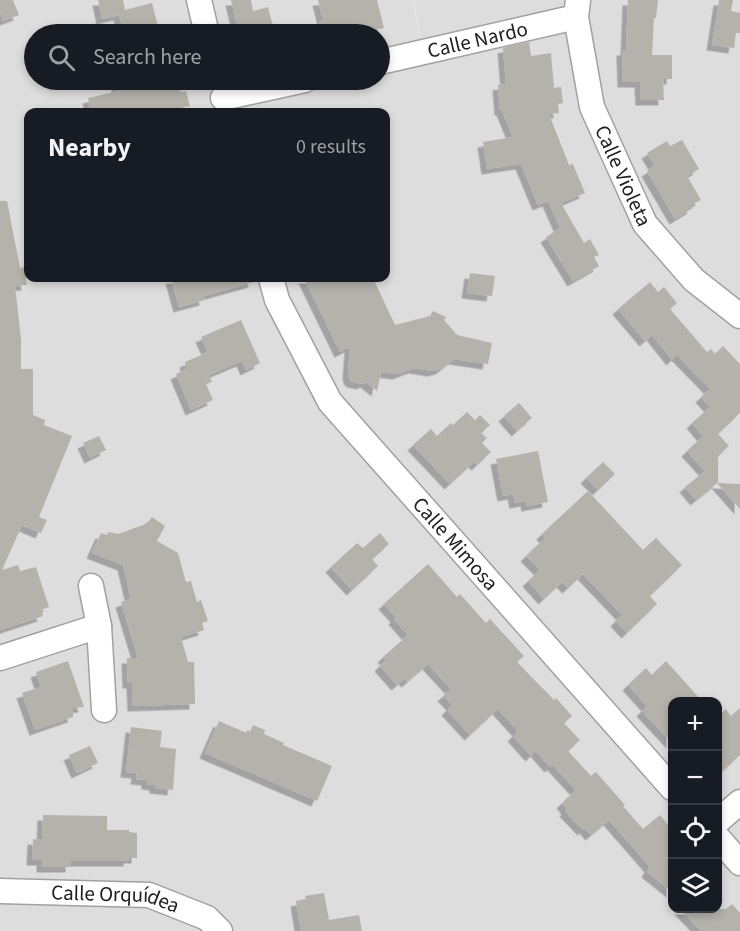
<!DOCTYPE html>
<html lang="en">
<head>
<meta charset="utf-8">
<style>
  body { margin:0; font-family:"Source Sans 3",sans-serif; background:#242831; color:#f1f3f6 }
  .controls { position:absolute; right:18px; bottom:18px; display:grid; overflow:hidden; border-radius:12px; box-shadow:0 3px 9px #0003 }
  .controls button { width:54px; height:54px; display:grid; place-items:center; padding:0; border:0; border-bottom:2px solid #363941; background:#171b24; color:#f1f3f6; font:30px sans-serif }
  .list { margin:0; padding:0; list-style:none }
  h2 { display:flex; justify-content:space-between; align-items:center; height:78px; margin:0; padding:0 24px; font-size:26px }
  h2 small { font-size:20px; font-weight:400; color:#9ea1a6 }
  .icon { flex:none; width:33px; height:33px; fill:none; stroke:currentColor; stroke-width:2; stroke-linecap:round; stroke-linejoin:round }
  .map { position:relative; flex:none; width:740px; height:931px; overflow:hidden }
  .search { position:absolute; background:#171b24; box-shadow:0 3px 9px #0003; left:24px; top:24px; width:366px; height:66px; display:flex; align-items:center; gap:15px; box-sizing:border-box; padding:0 21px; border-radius:33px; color:#9ea1a6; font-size:22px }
  .panel { position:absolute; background:#171b24; box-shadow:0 3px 9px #0003; left:24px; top:108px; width:366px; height:174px; border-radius:12px }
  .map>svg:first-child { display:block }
  .residential { fill:#dedddd; fill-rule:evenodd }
  .building { fill:#b4b2ab; filter:url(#shadow) }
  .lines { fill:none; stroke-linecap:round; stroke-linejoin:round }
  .minor-casing { stroke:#a1a1a1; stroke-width:27 }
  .minor { stroke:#fff; stroke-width:24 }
  .labels { text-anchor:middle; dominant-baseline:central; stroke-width:4.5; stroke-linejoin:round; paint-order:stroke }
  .street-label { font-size:21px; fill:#202020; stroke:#fff }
</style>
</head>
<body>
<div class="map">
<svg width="740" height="931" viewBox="0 0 740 931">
  <defs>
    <filter id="shadow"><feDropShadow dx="-5.5" dy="5.5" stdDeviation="0" flood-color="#0004"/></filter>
  </defs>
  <rect width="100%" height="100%" fill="#efefe8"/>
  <!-- residential -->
  <path class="residential" d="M0,0H413L426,73L414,0H740V931H0ZM34,34H380V80H34ZM28,112H386V278H28ZM672,702H718V908H672Z"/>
  <!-- building -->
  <g class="building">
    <path d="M0,0H13L19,15L3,21L0,12Z"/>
    <path d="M98,0H123L125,10L152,3L160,34H124L119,15L102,19Z"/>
    <path d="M231,0H251L253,11L268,7L275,34H239Z"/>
    <path d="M318,0H377L384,28L354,34H322L319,21L323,20Z"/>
    <path d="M628,0H658L656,18H654L652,55H672V79H663L664,100H641L640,82H623L622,50H626Z"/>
    <path d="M719,0H733L731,11L740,13V33H736L734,48L712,45Z"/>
    <path d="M529,42L531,56L551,53L554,88L561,87L563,103L558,104L559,113L549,114L569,165L573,164L585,193L561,203L584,243L590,239L599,255L594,257L599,266L573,281L546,237L560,228L548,201L538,205L521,164L487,169L483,142L513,137L502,110H500L498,85L506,84L503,48Z"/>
    <path d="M127,80H178L181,92L186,91L190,106L176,109L177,112H91L88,98L118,91L116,82Z"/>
    <path d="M682,140L699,169L687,176L701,200L691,205L693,208L675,219L647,171L655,166L647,153L667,141L670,146Z"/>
    <path d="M0,201H7L20,268L24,267L27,285L15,286L21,339V369H33V415L45,420L44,425L72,436L39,517L47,520L41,533L22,525L2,570L18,565L20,571L36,567L49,607L41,610L43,616L0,630Z"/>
    <path d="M470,273L495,276L492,296L467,293Z"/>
    <path d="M171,278H253L254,282L204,296L205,300L179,307Z"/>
    <path d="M304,278H373L395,325L430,316L433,311L446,317L444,320L457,335L492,343L488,364L454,359L441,369L433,371L414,368L398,374L381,372L377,391L366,382L362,384L353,382L350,380L348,374L350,347L340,352Z"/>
    <path d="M650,282L658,292L664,287L677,303L670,309L707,352L711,349L715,354L723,346L740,364V413L718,434L729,446L718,456V483L740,484V509L717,483L696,500L685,487L705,471L687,451L703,436L692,423L710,407L701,397L710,389L677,355L672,360L652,335L645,341L618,309Z"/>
    <path d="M241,320L260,363L246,370L242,361L209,375L212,382L206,384L213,400L191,410L176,374L187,369L185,362L208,352L201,337Z"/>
    <path d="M519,403L532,418L517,431L504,416Z"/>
    <path d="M467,412L475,420L480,415L490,425L481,433L487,438L482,443L491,452L477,465L474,462L450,484L413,445L431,429L437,436L451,423L453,425Z"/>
    <path d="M99,436L106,450L90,458L83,443Z"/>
    <path d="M538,451L548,502L527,506L526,501L515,503L513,494L503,496L496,459Z"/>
    <path d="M603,462L615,474L598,490L586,478Z"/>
    <path d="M588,491L643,550L656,538L682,565L650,596L657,604L627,633L616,621L622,615L583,574L568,588L562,582L544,599L528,581L540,570L526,556L545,538L542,534Z"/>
    <path d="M152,517L165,526L157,541L178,553L186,582L191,581L197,602L201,600L208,621L202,623L204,630L181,637L188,662H194L195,704L133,706L132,683H128L127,658H138L121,602L131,599L123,565L92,553L101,533L107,535L108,532L118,534L146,524Z"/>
    <path d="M380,533L389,544L372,559L378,566L352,590L331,567L357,543L363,548Z"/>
    <path d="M428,564L457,597L460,594L486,623L490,619L524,656L517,662L554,700L556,698L572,716L564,723L580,740L568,751L591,776L596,772L625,805L623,806L643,829L660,815L672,830V892L647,872L650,867L609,820L591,835L585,828L583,830L565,811L567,809L562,803L576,790L553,765L550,767L536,751L531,756L513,736L518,731L498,709L470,735L447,710L452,705L443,696L451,689L428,664L407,682L404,679L397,685L380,666L386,660L383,657L408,635L394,619L396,617L384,604Z"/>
    <path d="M68,661L84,707L73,708V717L35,730L22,693L41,687L36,672Z"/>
    <path d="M666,661L703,702H672V743L642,711L647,706L628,685L646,668L652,675Z"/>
    <path d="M740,708V755L717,776V717L726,709L731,716Z"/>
    <path d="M219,721L249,734L253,725L265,730L264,734L284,743L283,745L332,766L317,801L205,753Z"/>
    <path d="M131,727L162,731L160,747L176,749L173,790L155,788V785L147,784V780L136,779L137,773L126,772Z"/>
    <path d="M90,746L98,763L77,773L69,755Z"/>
    <path d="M43,815L107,816V830H129V832L137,833V858H129V861H71V867H42V860H32L33,839L42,840Z"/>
    <path d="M324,893L329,920L359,915L362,931H301L296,901L306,899L305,896Z"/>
    <path d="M732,904L740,913V931H701L680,909H726Z"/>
  </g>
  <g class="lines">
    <!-- minor casing -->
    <g class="minor-casing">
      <g id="minor">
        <path d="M199,0L207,34"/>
        <path id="s1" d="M578,0L576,17L592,107L645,224L694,280L740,316"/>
        <path id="s2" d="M380,62L576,17"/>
        <path d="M223,98L305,80"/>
        <path id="s3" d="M271,278L277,300L330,402L672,788"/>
        <path d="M91,586L99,626L104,710"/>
        <path d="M0,658L99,626"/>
        <path d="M718,821L740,802"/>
        <path d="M718,838L740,863"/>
        <path id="s4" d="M0,891L149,895L207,918L220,931"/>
      </g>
    </g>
    <!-- minor -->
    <use href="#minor" class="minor"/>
  </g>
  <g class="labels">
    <!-- street labels -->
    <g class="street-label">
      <text stroke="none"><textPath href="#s2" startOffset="100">Calle Nardo</textPath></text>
      <text stroke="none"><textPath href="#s1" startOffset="184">Calle Violeta</textPath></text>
      <text stroke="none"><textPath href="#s3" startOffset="327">Calle Mimosa</textPath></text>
      <text stroke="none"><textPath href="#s4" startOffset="116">Calle Orquídea</textPath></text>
    </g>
  </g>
</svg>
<div class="controls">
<button>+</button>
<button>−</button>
<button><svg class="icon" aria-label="locate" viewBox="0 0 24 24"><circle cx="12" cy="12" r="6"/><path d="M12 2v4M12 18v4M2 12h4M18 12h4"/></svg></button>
<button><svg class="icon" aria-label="layers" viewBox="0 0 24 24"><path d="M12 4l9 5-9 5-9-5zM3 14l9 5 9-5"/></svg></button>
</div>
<div class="search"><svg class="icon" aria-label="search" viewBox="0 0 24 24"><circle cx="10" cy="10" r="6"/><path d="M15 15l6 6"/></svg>Search here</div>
<section class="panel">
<h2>Nearby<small>0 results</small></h2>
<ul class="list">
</ul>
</section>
</div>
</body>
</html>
